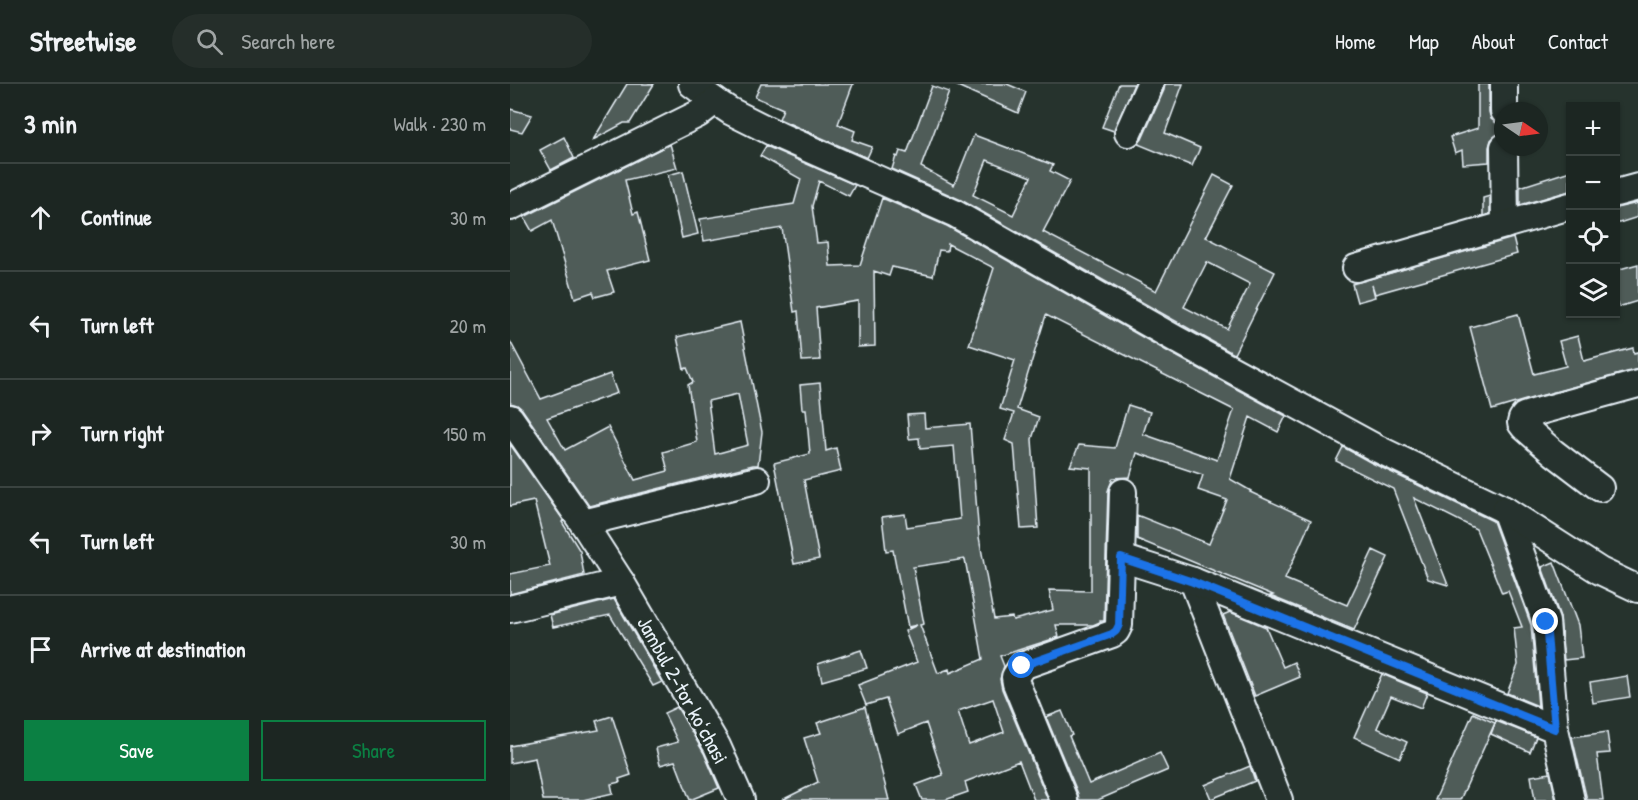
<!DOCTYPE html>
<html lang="en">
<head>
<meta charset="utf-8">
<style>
  body { margin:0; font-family:"Patrick Hand",sans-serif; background:#252e2a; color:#f1f3f6 }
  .controls { position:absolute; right:18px; top:18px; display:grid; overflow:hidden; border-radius:0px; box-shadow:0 2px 4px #0004 }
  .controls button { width:54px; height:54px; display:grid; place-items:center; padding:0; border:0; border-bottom:2px solid #3a4340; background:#1c2622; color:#f1f3f6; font:30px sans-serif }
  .compass { position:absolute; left:984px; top:18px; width:54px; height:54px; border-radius:50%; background:#1c2622; box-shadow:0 2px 4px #0004; rotate:103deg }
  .stop { position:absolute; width:18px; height:18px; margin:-14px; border:4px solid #1a73e8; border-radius:50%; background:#fff }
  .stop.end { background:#1a73e8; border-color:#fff; box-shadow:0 2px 6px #0008 }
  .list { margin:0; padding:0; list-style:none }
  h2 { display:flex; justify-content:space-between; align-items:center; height:78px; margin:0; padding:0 24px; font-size:26px }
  h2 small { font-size:20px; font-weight:400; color:#a0a5a5 }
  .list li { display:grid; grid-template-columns:39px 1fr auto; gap:18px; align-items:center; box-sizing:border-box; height:108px; padding:0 24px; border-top:2px solid #3a4340 }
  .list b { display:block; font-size:22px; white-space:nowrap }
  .list em { font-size:20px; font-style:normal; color:#a0a5a5 }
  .actions { display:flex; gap:12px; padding:18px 24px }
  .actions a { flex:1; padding:14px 0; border:2px solid #0b8043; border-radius:0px; text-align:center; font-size:21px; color:#0b8043 }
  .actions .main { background:#0b8043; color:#fff }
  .icon { flex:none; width:33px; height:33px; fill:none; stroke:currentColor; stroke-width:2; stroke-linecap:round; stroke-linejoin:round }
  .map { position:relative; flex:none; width:1128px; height:716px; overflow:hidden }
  header { display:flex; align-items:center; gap:36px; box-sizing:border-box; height:84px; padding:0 30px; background:#1c2622; border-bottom:2px solid #3a4340 }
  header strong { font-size:28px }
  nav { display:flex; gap:33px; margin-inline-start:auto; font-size:21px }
  .search { width:420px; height:54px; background:#252e2a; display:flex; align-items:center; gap:15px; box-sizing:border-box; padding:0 21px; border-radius:33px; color:#a0a5a5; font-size:22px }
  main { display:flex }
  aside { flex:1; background:#1c2622 }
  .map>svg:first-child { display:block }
  .building { fill:#505c59; stroke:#e8f1f8; stroke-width:1.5; fill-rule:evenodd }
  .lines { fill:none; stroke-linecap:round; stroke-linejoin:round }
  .minor-casing { stroke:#e8f1f8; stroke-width:30 }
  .minor { stroke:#26332d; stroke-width:26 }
  .route { stroke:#1a73e8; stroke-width:8 }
  .labels { text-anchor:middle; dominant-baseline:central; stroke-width:6; stroke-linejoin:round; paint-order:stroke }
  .street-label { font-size:21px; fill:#e8f1f8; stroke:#26332d }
</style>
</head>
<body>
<header>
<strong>Streetwise</strong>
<div class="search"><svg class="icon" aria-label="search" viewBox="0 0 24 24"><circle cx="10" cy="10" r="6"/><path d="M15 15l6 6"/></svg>Search here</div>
<nav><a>Home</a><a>Map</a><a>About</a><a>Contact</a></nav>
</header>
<main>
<aside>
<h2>3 min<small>Walk · 230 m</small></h2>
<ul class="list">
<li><svg class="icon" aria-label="ahead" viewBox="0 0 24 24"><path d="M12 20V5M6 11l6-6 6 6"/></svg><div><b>Continue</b></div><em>30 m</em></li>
<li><svg class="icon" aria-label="left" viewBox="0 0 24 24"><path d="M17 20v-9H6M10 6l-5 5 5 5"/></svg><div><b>Turn left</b></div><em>20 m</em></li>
<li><svg class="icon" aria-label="right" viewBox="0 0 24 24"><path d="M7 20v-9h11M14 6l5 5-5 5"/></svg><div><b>Turn right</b></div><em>150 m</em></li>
<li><svg class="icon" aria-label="left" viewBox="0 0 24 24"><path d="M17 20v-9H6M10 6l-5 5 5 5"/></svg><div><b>Turn left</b></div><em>30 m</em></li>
<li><svg class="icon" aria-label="arrive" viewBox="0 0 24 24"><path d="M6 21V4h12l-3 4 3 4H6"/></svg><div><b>Arrive at destination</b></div></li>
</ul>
<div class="actions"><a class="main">Save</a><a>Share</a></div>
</aside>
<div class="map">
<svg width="1128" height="716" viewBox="0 0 1128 716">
  <rect width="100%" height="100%" fill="#26332d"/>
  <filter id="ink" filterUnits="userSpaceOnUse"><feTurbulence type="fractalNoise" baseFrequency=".0167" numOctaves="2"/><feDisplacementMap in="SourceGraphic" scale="12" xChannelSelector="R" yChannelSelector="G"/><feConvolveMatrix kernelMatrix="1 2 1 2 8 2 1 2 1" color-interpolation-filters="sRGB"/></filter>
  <g filter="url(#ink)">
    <!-- building -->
    <g class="building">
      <path d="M117,0H144L120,39H114L83,56Z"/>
      <path d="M251,0H343L328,40L345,47L342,56L362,63L357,74L269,35L273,25L245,13Z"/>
      <path d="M443,0H497L516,8L508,29Z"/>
      <path d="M609,0H624L604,47L592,43Z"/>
      <path d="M655,0H673L655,49L690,64L682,82L628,60L632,55L654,6Z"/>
      <path d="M968,0H979V28L981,35L989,41V49L981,56L979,63V78L953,80L952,66L945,69L940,53L968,44Z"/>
      <path d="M422,2L439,8L411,83L444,101L464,51L543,81L540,87L560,97L533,148L646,207L704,91L723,101L696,153L765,188L724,270L451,116L382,85L386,72L388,73L390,67L397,69ZM477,76L521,93L503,131L463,111ZM697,178L740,200L717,245L674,223Z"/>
      <path d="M0,25L22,31L12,48L0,45Z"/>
      <path d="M54,53L64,74L41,86L30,66Z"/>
      <path d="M160,60L167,84L115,96L123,130L128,128L140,176L97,187L104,208L85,213L83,208L65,214L42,136L22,147L14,133Z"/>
      <path d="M256,62L345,101L339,112L309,97L302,122L307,159L318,158L320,182L350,181L372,114L437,142L657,267L776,332L768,348L740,333L720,395L741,407L740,408L801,436L775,495L837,521L863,466L878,473L844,546L760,512L763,511L627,455V431L699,460L717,416L688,406L693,391L627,369L620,393L603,394L598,407L594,537H590V538L583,541H546L549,553L490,572L494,582L490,595L492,605L538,716H524L509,677L455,698L458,708L435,716H412L406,701L433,691L416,639L388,650L376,615L356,621L348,601L407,578L395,547L407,541L398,543L383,466L376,467L372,433L395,430L397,443L450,435L444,362L410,365L409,354L399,355L397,331L414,330L415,344L460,340L469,453L484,535L502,533L503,536L543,526L539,506L581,507V384L560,382L569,361L605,364L618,321L640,328L633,350L707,376L724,326L536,231L507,325L529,333L522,355L528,444L511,445L504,360L495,356L504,329L490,325L505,276L459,261L484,184L438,160L437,167L429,166L423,192L382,183L379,192L364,187L365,262L348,263V217L306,224L310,276L292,277L288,227L284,228L272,144L194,157L190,135L284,120L291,95L250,72ZM455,475L473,575L440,589L439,585L428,589L410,541L414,540L403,483ZM483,615L494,648L459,661L448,627Z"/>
      <path d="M173,87L188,150L172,154L158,91Z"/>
      <path d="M1060,87V107L1010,121V103Z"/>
      <path d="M980,112V130L973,132V114Z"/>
      <path d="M1128,119V133L1106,140V124Z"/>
      <path d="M1003,154L1007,170L865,210L862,201L865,213L847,218L842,200Z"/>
      <path d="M1128,180V217L1108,223L1106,212V186Z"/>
      <path d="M1008,230L1024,290L1056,282L1049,257L1068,252L1074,277L1123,264L1124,269L1128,268V285L1026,313L982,326L960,243Z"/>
      <path d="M230,238L252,348L248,381H243L79,422L12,325L7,321L0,319V257L31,315L100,290L107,309L37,334L55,366L98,343L125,396L158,387L153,368L187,358L178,301L183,298L177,284L174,285L167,253ZM228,310L238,361L205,370L198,317Z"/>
      <path d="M310,299L316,367L326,364L331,387L294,396L309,475L284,480L264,379L300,370L296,325H292L290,301Z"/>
      <path d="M0,360L54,437L52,438L70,467L74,491L0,510V490L40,482L24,417L0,422Z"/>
      <path d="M833,363L860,378L983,437L1021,541L1028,622L997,609L1008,581L1004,544L1012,543L998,507L992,509L966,445L904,414L938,501L918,495L883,405L826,377Z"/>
      <path d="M1044,478L1068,541L1072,574L1054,576L1050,533L1032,483Z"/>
      <path d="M104,515L152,598L143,602L100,531L43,543L40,531Z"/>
      <path d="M720,528L756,543L773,583L784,578L790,593L745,612L713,531Z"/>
      <path d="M351,566L357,584L312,597L308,580Z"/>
      <path d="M872,590L917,609L911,624L881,612L867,644L897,658L890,674L844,653Z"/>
      <path d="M1117,592L1120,613L1083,619L1080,598Z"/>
      <path d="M167,623L194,669L209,704L180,716L165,677L150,681L146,664L168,658L154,629Z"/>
      <path d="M355,623L379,716H272L308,698L294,654L311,649L307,639Z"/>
      <path d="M552,627L562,651L559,652L579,700L650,669L658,686L588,716H569L568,710L536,633Z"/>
      <path d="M963,629L985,639L950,716H925Z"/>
      <path d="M102,632L121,691L109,695L110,698L101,700L103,709L73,716H33L25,674L0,679V662L89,646L86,637Z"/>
      <path d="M986,637L1026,653L1020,668L981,650Z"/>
      <path d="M1097,648L1100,669L1087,670L1093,716H1077L1062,653Z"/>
      <path d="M740,682L745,697L701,715L695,701Z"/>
      <path d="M1040,689L1046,716H1025L1021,692Z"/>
    </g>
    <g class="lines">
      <!-- minor casing -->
      <g class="minor-casing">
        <g id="minor">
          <path d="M182,0L205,17"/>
          <path d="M994,0V27"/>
          <path d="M618,49L640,0"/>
          <path d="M994,63L995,141"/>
          <path d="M1106,109L1128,103"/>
          <path d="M0,123L188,30L205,17L220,27L270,52L444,129L664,254L866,364L995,426L1036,538L1045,645"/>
          <path d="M846,184L1060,122"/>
          <path d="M0,334L73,439L111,498L207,662L231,716"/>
          <path d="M1090,404L1044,369L1014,343L1011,339L1012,335L1014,332L1030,327L1128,300"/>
          <path d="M995,426L1090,487L1128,505"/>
          <path d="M73,439L247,396"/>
          <path d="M611,474L683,497L769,716"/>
          <path d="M683,497L1045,645L1061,716"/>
          <path d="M0,525L111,498"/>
          <path d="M554,716L506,599L505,593L512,582L602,550L606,547L609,541L613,408"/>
        </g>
      </g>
      <!-- minor -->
      <use href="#minor" class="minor"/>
    </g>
  </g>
  <g class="lines" filter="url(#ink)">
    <!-- route -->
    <path class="route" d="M512,582L602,550L606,547L609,541L611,474L683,498L1045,645L1036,538"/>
  </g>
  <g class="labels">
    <!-- street labels -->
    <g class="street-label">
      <text transform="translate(173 606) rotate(61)">Jambul 2-tor koʻchasi</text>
    </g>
  </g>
</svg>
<div class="controls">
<button>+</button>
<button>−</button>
<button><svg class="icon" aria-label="locate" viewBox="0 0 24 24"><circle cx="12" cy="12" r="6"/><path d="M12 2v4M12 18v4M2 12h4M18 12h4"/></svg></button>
<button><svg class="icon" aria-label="layers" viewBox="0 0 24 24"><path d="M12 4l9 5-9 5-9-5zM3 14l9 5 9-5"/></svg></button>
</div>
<svg class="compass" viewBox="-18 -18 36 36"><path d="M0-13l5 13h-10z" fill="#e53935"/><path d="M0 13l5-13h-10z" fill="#a0a5a5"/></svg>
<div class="stop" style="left:512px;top:582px"></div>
<div class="stop end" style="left:1036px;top:538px"></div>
</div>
</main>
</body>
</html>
